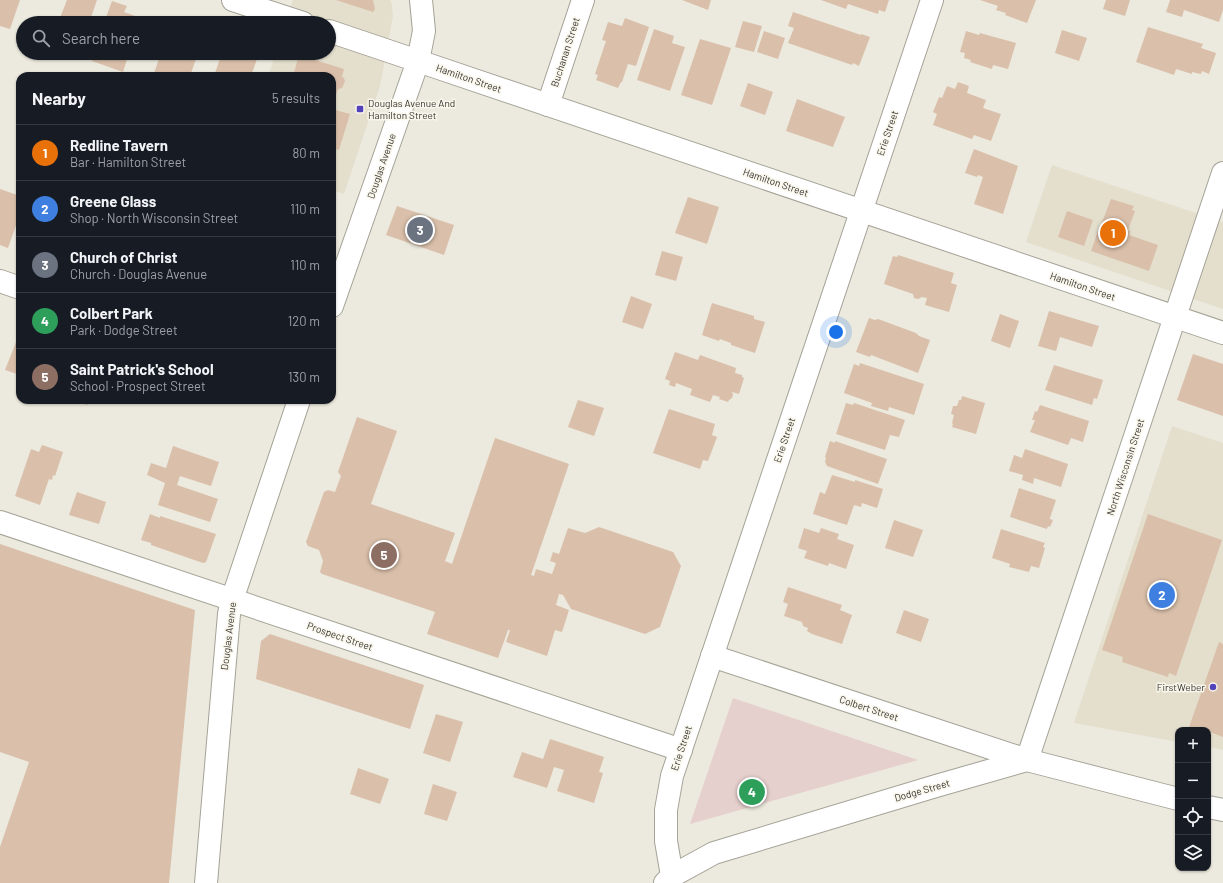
<!DOCTYPE html>
<html lang="en">
<head>
<meta charset="utf-8">
<style>
  body { margin:0; font-family:Barlow,sans-serif; background:#20242c; color:#f1f3f6 }
  .controls { position:absolute; right:12px; bottom:12px; display:grid; overflow:hidden; border-radius:8px; box-shadow:0 1px 3px #0004 }
  .controls button { width:36px; height:36px; display:grid; place-items:center; padding:0; border:0; border-bottom:1px solid #363941; background:#171b24; color:#f1f3f6; font:20px sans-serif }
  .you { position:absolute; left:836px; top:332px; width:14px; height:14px; margin:-10px; border:3px solid #fff; border-radius:50%; background:#1a73e8; box-shadow:0 0 0 6px #1a73e833 }
  .badge { display:grid; place-items:center; width:26px; height:26px; border-radius:50%; background:#b45309; color:#fff; font-size:13px; font-weight:700 }
  .pin { position:absolute; translate:-50% -50%; border:2px solid #fff; box-shadow:0 1px 4px #0006 }
  .list { margin:0; padding:0; list-style:none }
  h2 { display:flex; justify-content:space-between; align-items:center; height:52px; margin:0; padding:0 16px; font-size:17px }
  h2 small { font-size:13px; font-weight:400; color:#9ea1a6 }
  .list li { display:grid; grid-template-columns:26px 1fr auto; gap:12px; align-items:center; box-sizing:border-box; height:56px; padding:0 16px; border-top:1px solid #363941 }
  .list b { display:block; font-size:15px; white-space:nowrap }
  .list p { margin:0; font-size:13px; white-space:nowrap; color:#9ea1a6 }
  .list em { font-size:13px; font-style:normal; color:#9ea1a6 }
  .icon { flex:none; width:22px; height:22px; fill:none; stroke:currentColor; stroke-width:2; stroke-linecap:round; stroke-linejoin:round }
  .map { position:relative; flex:none; width:1223px; height:883px; overflow:hidden }
  .search { position:absolute; background:#171b24; box-shadow:0 1px 3px #0004; left:16px; top:16px; width:320px; height:44px; display:flex; align-items:center; gap:10px; box-sizing:border-box; padding:0 14px; border-radius:22px; color:#9ea1a6; font-size:15px }
  .panel { position:absolute; background:#171b24; box-shadow:0 1px 3px #0004; left:16px; top:72px; width:320px; height:332px; border-radius:12px }
  .map>svg:first-child { display:block }
  .built { fill:#e4dfcd }
  .green { fill:#e6d0cd }
  .building { fill:#dac0aa }
  .lines { fill:none; stroke-linecap:round; stroke-linejoin:round }
  .street-casing { stroke:#a5a297; stroke-width:24 }
  .secondary-casing { stroke:#a5a297; stroke-width:24 }
  .primary-casing { stroke:#a5a297; stroke-width:24 }
  .street { stroke:#fff; stroke-width:22 }
  .secondary { stroke:#fff; stroke-width:22 }
  .primary { stroke:#fff; stroke-width:22 }
  .poi-dot { fill:#5243ba; stroke:#f9f6eb; stroke-width:1.5 }
  .labels { text-anchor:middle; dominant-baseline:central; stroke-width:3; stroke-linejoin:round; paint-order:stroke }
  .street-label { font-size:10px; fill:#353430; stroke:#f9f6eb }
  .poi-label { font-size:10px; fill:#353430; stroke:#f9f6eb; text-anchor:start }
</style>
</head>
<body>
<div class="map">
<svg width="1223" height="883" viewBox="0 0 1223 883">
  <rect width="100%" height="100%" fill="#ece9de"/>
  <!-- built -->
  <g class="built">
    <path d="M293,0H390L392,5L393,16L380,86L344,194L332,190V76H268L276,53H329V23H286Z"/>
    <path d="M1052,165L1223,222V309L1026,242Z"/>
    <path d="M1172,426L1223,443V750L1208,747V730H1178V742L1074,723Z"/>
  </g>
  <!-- green -->
  <path class="green" d="M733,698L918,760L690,824Z"/>
  <!-- building -->
  <g class="building">
    <path d="M0,0H20L10,29L0,26Z"/>
    <path d="M67,0H97L89,23H58Z"/>
    <path d="M336,0H373L375,9L373,12Z"/>
    <path d="M682,0H711L708,10Z"/>
    <path d="M821,0H889L885,12L879,10L878,14L848,4L846,9Z"/>
    <path d="M980,0H1036L1027,23L1005,15L1006,13L996,10L998,6Z"/>
    <path d="M1106,0H1130L1125,16L1103,9Z"/>
    <path d="M1170,0H1223V10L1219,22L1184,10L1182,17L1166,12Z"/>
    <path d="M112,1L127,6L124,12L141,18L139,23H104Z"/>
    <path d="M793,12L861,35V34L870,37L859,66L853,63L852,65L788,43L794,28L788,26Z"/>
    <path d="M625,18L649,27L636,66L628,64L622,82H621L618,88L596,80L598,75L595,74L606,41L602,40L608,22L622,26Z"/>
    <path d="M743,21L762,26L754,52L735,47Z"/>
    <path d="M1148,27L1203,44L1201,48L1216,53L1209,74L1202,71L1201,74L1192,72V74L1176,69L1174,75L1136,62Z"/>
    <path d="M654,29L674,36L672,43L685,47L670,91L637,80Z"/>
    <path d="M1062,30L1087,38L1079,61L1055,53Z"/>
    <path d="M764,31L785,38L778,59L757,52Z"/>
    <path d="M966,31L979,35L980,33L1016,43L1008,69L993,65L992,69L970,62L971,60L964,58L965,53L960,52Z"/>
    <path d="M700,39L731,48L712,105L681,95Z"/>
    <path d="M94,53H129L123,72L92,61Z"/>
    <path d="M161,53H198L190,76H153Z"/>
    <path d="M222,53H259L251,76H214Z"/>
    <path d="M299,55L344,69L342,77L344,78L345,81L342,88L338,89L332,106V76H293Z"/>
    <path d="M958,82L969,86L967,93L986,100L983,108L1001,114L991,141L974,135L972,139L933,125L937,114L933,112L939,97L942,98L947,86L955,89Z"/>
    <path d="M748,83L773,92L765,115L740,106Z"/>
    <path d="M797,99L845,117L833,147L786,131Z"/>
    <path d="M332,109L350,114L339,150L332,148Z"/>
    <path d="M974,149L1018,166L1003,214L974,204L983,177L978,175L977,177L965,173Z"/>
    <path d="M0,189L20,196V214L8,248L0,245Z"/>
    <path d="M688,197L719,207L707,244L675,233Z"/>
    <path d="M1111,199L1134,206L1132,210L1135,211L1128,230L1130,231L1129,235L1158,245L1149,271L1091,251L1100,225H1101Z"/>
    <path d="M397,206L454,225L444,255L386,235Z"/>
    <path d="M1067,211L1093,220L1084,246L1058,237Z"/>
    <path d="M662,251L683,257L676,281L655,275Z"/>
    <path d="M898,255L954,273L951,283L957,285L949,312L925,305L927,298L922,297L918,299L914,298L913,294L884,284L893,256L897,257Z"/>
    <path d="M631,296L652,304L643,329L622,322Z"/>
    <path d="M712,303L754,316V319L765,322L755,353L731,345V343L720,339L719,341L702,335Z"/>
    <path d="M1049,311L1099,326L1092,347L1060,337L1056,351L1038,346Z"/>
    <path d="M1000,314L1019,321L1010,348L991,341Z"/>
    <path d="M869,318L875,320L878,319L916,333L919,336L930,340L918,373L871,355L870,357L856,352Z"/>
    <path d="M20,332V375L5,370Z"/>
    <path d="M675,352L698,360L700,355L736,368L735,373L742,375V377L744,378L739,394L732,392L733,395L732,398L729,400L728,402L719,399L720,397L713,395L710,402L690,395L692,389L676,383L675,387L669,385L670,381L665,379Z"/>
    <path d="M1193,354L1223,364V416L1177,400Z"/>
    <path d="M860,363L924,384L914,415L889,407L888,411L871,406L872,403L844,393L854,364L859,366Z"/>
    <path d="M1054,365L1103,380L1097,399L1094,398L1092,405L1045,390Z"/>
    <path d="M962,396L985,403L976,434L952,427L953,424L952,423L954,415L951,414L953,406H957L959,400H961Z"/>
    <path d="M83,400H90L87,405L82,403Z"/>
    <path d="M578,400L604,408L594,436L568,427Z"/>
    <path d="M846,403L853,405L854,403L905,420L899,437L890,435L885,450L836,434Z"/>
    <path d="M1040,405L1089,421L1083,442L1071,438L1068,445L1030,432L1035,420H1032L1035,411L1037,412Z"/>
    <path d="M669,409L715,424L712,435L717,437L708,461L703,460L700,469L653,453Z"/>
    <path d="M357,417L397,431L371,504L455,533L445,561L452,564L495,438L569,464L531,575L534,576L536,569L552,574L556,563L550,561L553,552L559,554L568,528L585,533L599,527L673,552L681,566L660,627L645,634L571,609L563,595L559,594L556,605L569,610L562,632L555,630L547,656L506,642L510,630H508L498,658L427,634L435,612L322,574L320,572L323,561L319,550L308,546L306,542L324,492L328,490L335,492L341,476L338,472Z"/>
    <path d="M830,441L835,443V441L887,459L878,484L827,466L825,462L826,458L825,457Z"/>
    <path d="M42,445L63,452L55,476L53,475L52,480L49,479L40,505L15,496L31,449L39,452Z"/>
    <path d="M173,446L219,462L211,486L180,476L177,485L218,499L210,522L158,505L165,483L147,475L151,463L166,468Z"/>
    <path d="M1025,449L1068,464L1061,487L1034,478L1033,484L1022,480L1023,475L1009,471L1014,455L1022,458Z"/>
    <path d="M832,475L855,482V480L883,489L877,508L862,503L861,507L854,505L847,525L813,514L820,492L825,494Z"/>
    <path d="M1019,488L1056,500L1050,518V519L1053,520L1050,527L1048,526L1047,529L1010,517Z"/>
    <path d="M77,492L106,502L99,524L69,515Z"/>
    <path d="M150,514L160,518V516L216,534L206,562L203,563L151,545V543L141,540Z"/>
    <path d="M1148,514L1222,540L1176,676L1169,673L1168,677L1122,662L1123,657L1102,650Z"/>
    <path d="M894,520L923,530L913,557L885,548Z"/>
    <path d="M804,528L819,533L821,528L839,534L837,539L854,545L846,569L829,563L828,566L804,558L807,551L798,548Z"/>
    <path d="M1001,529L1045,543L1043,547L1045,548L1039,568L1031,566L1029,572L1009,567L1010,564L992,558Z"/>
    <path d="M0,544L195,610L169,883H0V847L29,762L0,752Z"/>
    <path d="M788,587L842,605L840,610L852,615L842,644L812,634L807,631L808,628L803,626L802,622L784,616L788,604L783,602Z"/>
    <path d="M904,610L929,619L921,642L896,633Z"/>
    <path d="M270,634L424,685L410,729L256,679L261,641Z"/>
    <path d="M1219,642L1223,644V737L1210,732L1208,737V730H1188Z"/>
    <path d="M436,714L463,722L450,762L423,753Z"/>
    <path d="M550,739L604,757L599,772L603,773L594,803L557,791L564,770L554,767L547,788L513,777L522,752L543,759Z"/>
    <path d="M358,768L389,779L380,804L350,794Z"/>
    <path d="M433,784L457,792L447,821L424,814Z"/>
  </g>
  <g class="lines">
    <!-- street casing -->
    <g class="street-casing">
      <g id="street">
        <path d="M233,0L303,23"/>
        <path d="M329,31L418,61"/>
        <path d="M548,105L583,0"/>
        <path d="M0,281L20,288"/>
        <path d="M0,522L681,750"/>
        <path d="M712,656L1027,760L1178,799"/>
        <path d="M1027,760L1223,173"/>
        <path d="M1208,807L1223,810"/>
        <path d="M672,876L666,841V810L672,776L932,0"/>
        <path d="M665,883L672,876L714,853L936,786L1027,760"/>
      </g>
    </g>
    <!-- secondary casing -->
    <g class="secondary-casing">
      <g id="secondary">
        <path d="M332,306L418,61"/>
        <path d="M206,883L229,614L232,600L299,400"/>
      </g>
    </g>
    <!-- primary casing -->
    <g class="primary-casing">
      <path id="primary" d="M421,0L424,31L418,61L1223,333"/>
    </g>
    <!-- street -->
    <use href="#street" class="street"/>
    <!-- secondary -->
    <use href="#secondary" class="secondary"/>
    <!-- primary -->
    <use href="#primary" class="primary"/>
  </g>
  <!-- markers -->
  <g class="poi-dot">
    <rect x="356" y="105" width="8" height="8" rx="2"/>
    <circle cx="1213" cy="687" r="4"/>
  </g>
  <g class="labels">
    <!-- street labels -->
    <g class="street-label">
      <text transform="translate(565 52) rotate(-72)">Buchanan Street</text>
      <text transform="translate(469 78) rotate(19)">Hamilton Street</text>
      <text transform="translate(887 133) rotate(-71)">Erie Street</text>
      <text transform="translate(381 166) rotate(-71)">Douglas Avenue</text>
      <text transform="translate(776 182) rotate(19)">Hamilton Street</text>
      <text transform="translate(1083 286) rotate(19)">Hamilton Street</text>
      <text transform="translate(784 440) rotate(-71)">Erie Street</text>
      <text transform="translate(1125 467) rotate(-72)">North Wisconsin Street</text>
      <text transform="translate(228 636) rotate(-83)">Douglas Avenue</text>
      <text transform="translate(340 636) rotate(19)">Prospect Street</text>
      <text transform="translate(869 708) rotate(18)">Colbert Street</text>
      <text transform="translate(681 748) rotate(-72)">Erie Street</text>
      <text transform="translate(922 790) rotate(-16)">Dodge Street</text>
    </g>
    <!-- poi labels -->
    <g class="poi-label">
      <text x="368" y="103">Douglas Avenue And<tspan x="368" dy="12">Hamilton Street</tspan></text>
      <text x="1205" y="687" text-anchor="end">FirstWeber</text>
    </g>
  </g>
</svg>
<div class="controls">
<button>+</button>
<button>−</button>
<button><svg class="icon" aria-label="locate" viewBox="0 0 24 24"><circle cx="12" cy="12" r="6"/><path d="M12 2v4M12 18v4M2 12h4M18 12h4"/></svg></button>
<button><svg class="icon" aria-label="layers" viewBox="0 0 24 24"><path d="M12 4l9 5-9 5-9-5zM3 14l9 5 9-5"/></svg></button>
</div>
<div class="you"></div>
<div class="pin badge" style="left:1113px;top:233px;background:#e8710a">1</div>
<div class="pin badge" style="left:1162px;top:595px;background:#3f7fe0">2</div>
<div class="pin badge" style="left:420px;top:230px;background:#6b7280">3</div>
<div class="pin badge" style="left:752px;top:792px;background:#2e9e5b">4</div>
<div class="pin badge" style="left:384px;top:555px;background:#8d6e63">5</div>
<div class="search"><svg class="icon" aria-label="search" viewBox="0 0 24 24"><circle cx="10" cy="10" r="6"/><path d="M15 15l6 6"/></svg>Search here</div>
<section class="panel">
<h2>Nearby<small>5 results</small></h2>
<ul class="list">
<li><span class="badge" style="background:#e8710a">1</span><div><b>Redline Tavern</b><p>Bar · Hamilton Street</p></div><em>80 m</em></li>
<li><span class="badge" style="background:#3f7fe0">2</span><div><b>Greene Glass</b><p>Shop · North Wisconsin Street</p></div><em>110 m</em></li>
<li><span class="badge" style="background:#6b7280">3</span><div><b>Church of Christ</b><p>Church · Douglas Avenue</p></div><em>110 m</em></li>
<li><span class="badge" style="background:#2e9e5b">4</span><div><b>Colbert Park</b><p>Park · Dodge Street</p></div><em>120 m</em></li>
<li><span class="badge" style="background:#8d6e63">5</span><div><b>Saint Patrick's School</b><p>School · Prospect Street</p></div><em>130 m</em></li>
</ul>
</section>
</div>
</body>
</html>
